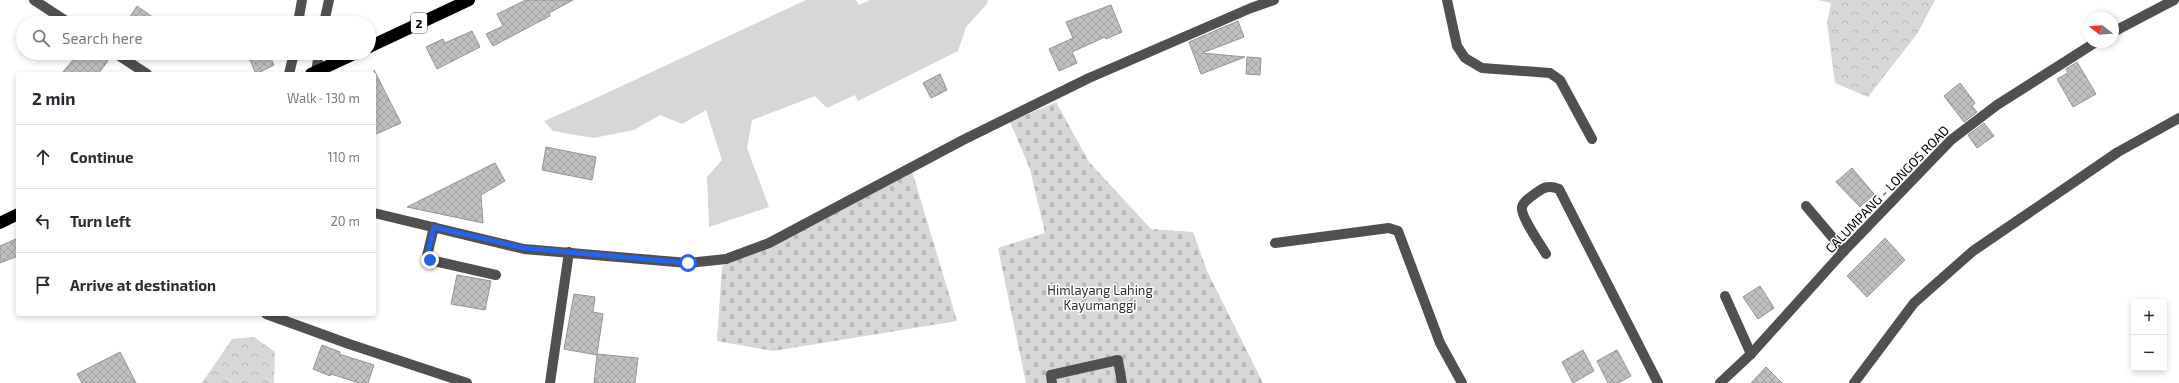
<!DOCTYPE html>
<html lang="en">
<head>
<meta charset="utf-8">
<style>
  body { margin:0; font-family:"Exo 2",sans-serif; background:#f7f7f7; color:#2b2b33 }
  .controls { position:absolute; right:12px; bottom:12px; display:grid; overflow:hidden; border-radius:4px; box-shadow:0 2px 6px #0003 }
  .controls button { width:36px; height:36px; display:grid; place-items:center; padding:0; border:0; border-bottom:1px solid #e1e1e2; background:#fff; color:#2b2b33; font:20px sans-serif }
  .compass { position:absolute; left:2083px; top:12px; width:36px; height:36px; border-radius:50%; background:#fff; box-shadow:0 2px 6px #0003; rotate:287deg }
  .stop { position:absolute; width:12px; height:12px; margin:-9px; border:3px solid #2563eb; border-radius:50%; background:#fff }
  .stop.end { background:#2563eb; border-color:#fff; box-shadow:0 1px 4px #0008 }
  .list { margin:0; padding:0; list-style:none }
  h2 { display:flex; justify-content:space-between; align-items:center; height:52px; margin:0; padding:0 16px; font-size:17px }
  h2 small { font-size:13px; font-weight:400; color:#7c7c81 }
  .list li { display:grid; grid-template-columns:26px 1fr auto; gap:12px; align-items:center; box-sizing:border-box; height:64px; padding:0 16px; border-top:1px solid #e1e1e2 }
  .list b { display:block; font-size:15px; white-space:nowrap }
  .list em { font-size:13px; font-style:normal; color:#7c7c81 }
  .icon { flex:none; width:22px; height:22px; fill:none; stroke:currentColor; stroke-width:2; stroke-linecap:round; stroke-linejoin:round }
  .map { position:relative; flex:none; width:2179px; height:383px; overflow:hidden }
  .search { position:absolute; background:#fff; box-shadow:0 2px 6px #0003; left:16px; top:16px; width:360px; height:44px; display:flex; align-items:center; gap:10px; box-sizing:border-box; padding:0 14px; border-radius:22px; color:#7c7c81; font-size:15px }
  .panel { position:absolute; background:#fff; box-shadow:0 2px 6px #0003; left:16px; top:72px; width:360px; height:244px; border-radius:4px }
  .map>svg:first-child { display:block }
  .grass { fill:#d7d7d7 }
  .forest { fill:url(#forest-crowns) }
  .cemetery { fill:url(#cemetery-stones) }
  .building { fill:url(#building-cross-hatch); stroke:#949494 }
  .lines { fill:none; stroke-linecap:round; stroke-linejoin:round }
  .minor { stroke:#505050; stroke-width:10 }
  .highway { stroke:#000; stroke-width:12 }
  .route { stroke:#2563eb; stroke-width:5 }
  .labels { text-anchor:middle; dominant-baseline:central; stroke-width:3; stroke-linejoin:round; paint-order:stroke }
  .shield { fill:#fff; stroke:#4c4c4c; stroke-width:1 }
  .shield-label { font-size:12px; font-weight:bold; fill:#000 }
  .street-label { font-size:13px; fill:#000; stroke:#fff }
  .park-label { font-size:13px; fill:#2e2e2e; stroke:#fff }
</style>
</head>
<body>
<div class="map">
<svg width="2179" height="383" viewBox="0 0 2179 383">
  <defs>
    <pattern id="forest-crowns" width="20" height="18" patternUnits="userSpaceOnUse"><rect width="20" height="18" fill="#d7d7d7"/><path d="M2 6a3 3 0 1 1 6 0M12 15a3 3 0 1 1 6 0" fill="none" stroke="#b7b7b7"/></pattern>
    <pattern id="cemetery-stones" width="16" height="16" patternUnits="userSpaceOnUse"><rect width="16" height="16" fill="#d7d7d7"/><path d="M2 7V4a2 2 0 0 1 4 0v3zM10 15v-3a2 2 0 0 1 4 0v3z" fill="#b7b7b7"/></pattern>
    <pattern id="building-cross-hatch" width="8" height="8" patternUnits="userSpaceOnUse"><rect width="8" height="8" fill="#c0c0c0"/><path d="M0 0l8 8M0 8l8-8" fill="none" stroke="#a3a3a3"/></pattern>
  </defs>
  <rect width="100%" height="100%" fill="#fff"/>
  <!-- grass -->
  <path class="grass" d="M806,0H856L859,5L870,0H988L987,4L966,27L958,51L858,101L855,95L827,108L815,96L752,120L747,148L769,207L709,227L707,177L722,160L706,110L682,124L660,115L634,130L593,138L553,131L544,121L594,99Z"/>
  <!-- forest -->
  <g class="forest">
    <path d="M1818,0H1935L1917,34L1868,97L1835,83L1827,23L1831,3Z"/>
    <path d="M254,337L275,352L274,383H202L232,339Z"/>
  </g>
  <!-- cemetery -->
  <g class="cemetery">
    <path d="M1056,102L1089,162L1151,229L1193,232L1207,271L1263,383H1026L998,248L1045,233L1030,169L1010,122Z"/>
    <path d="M912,171L957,321L773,351L717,341L722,266Z"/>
  </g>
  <!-- building -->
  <g class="building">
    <path d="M526,0H573L549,13L550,16L493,46L486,34L503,26L497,14Z"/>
    <path d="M1111,5L1122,32L1106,39L1105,37L1072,52L1077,63L1059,71L1049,49L1073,38L1066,22Z"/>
    <path d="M137,6L161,23H126Z"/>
    <path d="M1238,21L1244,37L1202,53L1245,57L1201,74L1189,42Z"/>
    <path d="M472,31L480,47L437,69L426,47L443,39L445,43Z"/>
    <path d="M79,53H98L108,61L98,74H61Z"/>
    <path d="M247,53H268L274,65L256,74Z"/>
    <path d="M1247,57L1261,58L1260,75L1246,74Z"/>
    <path d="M2077,62L2096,94L2073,107L2057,79L2068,73L2066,69Z"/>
    <path d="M374,70L401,123L374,135Z"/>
    <path d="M940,74L947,90L931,98L923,83Z"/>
    <path d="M1960,83L1975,103L1972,106L1977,112L1964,122L1944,96Z"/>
    <path d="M1984,123L1994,136L1977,148L1968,135Z"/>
    <path d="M546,147L596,157L592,180L542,170Z"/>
    <path d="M495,163L505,181L481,195L483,223L407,207Z"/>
    <path d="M1852,168L1874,194L1860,207L1836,182Z"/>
    <path d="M18,238V256L0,263V246Z"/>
    <path d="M1885,238L1905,260L1867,297L1847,276Z"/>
    <path d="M457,275L491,281L485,310L451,304Z"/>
    <path d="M1760,286L1774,308L1758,319L1743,297Z"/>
    <path d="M574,294L595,297L593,312L603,314L597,354L638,358L635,383H594L597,355L564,349Z"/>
    <path d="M322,345L340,352L339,354L374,365L368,383H359L331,374L330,376L313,369Z"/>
    <path d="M1583,350L1594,371L1573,383L1562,362Z"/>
    <path d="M1617,350L1631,376L1618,383H1608L1597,361Z"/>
    <path d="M120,352L136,383H82L77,374Z"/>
    <path d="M1766,367L1782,383H1751Z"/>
  </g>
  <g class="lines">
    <!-- minor -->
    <g class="minor">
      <path d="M34,0L69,23"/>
      <path d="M1447,0L1457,46L1465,58L1482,68L1550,73L1560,80L1592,139"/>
      <path d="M298,23L302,0"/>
      <path d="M324,23L329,0"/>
      <path d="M2113,32L2174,0"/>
      <path d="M115,53L147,74"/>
      <path d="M316,72L319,53"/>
      <path d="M289,74L294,53"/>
      <path d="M1806,206L1844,251"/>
      <path d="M374,213L524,249L688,263L726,259L769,243L963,140L1089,78L1251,8L1274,0"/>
      <path d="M434,227L427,256L430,260L496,275"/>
      <path d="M1275,243L1389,228L1398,231L1440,343L1462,383"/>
      <path d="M1546,254C1541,245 1520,216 1522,207C1524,200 1531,197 1536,193C1544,187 1549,185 1559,189L1658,383"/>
      <path d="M1725,296L1751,354"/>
      <path d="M266,314L349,344L467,383"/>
      <path d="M550,383L569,252"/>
      <path d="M1052,383L1051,375L1118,360L1122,383"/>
      <path d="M1720,383L1751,354L1844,251L1951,140L1997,105L2096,42"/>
      <path d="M1854,383L1914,303L1973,251L2118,152L2179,118"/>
    </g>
    <!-- highway -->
    <g class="highway">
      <path d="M369,47L469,0"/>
      <path d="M311,74L356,53"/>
      <path d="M0,223L18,214"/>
    </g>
  </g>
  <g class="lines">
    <!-- route -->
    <path class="route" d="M430,260L427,256L434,227L524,248L688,263"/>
  </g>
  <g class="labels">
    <!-- shield labels -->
    <rect class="shield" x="411" y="13" width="16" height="20" rx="3"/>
    <g class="shield-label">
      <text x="419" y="23">2</text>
    </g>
    <!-- street labels -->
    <g class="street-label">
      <text transform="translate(1887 189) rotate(-46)">CALUMPANG - LONGOS ROAD</text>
    </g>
    <!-- park labels -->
    <g class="park-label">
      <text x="1100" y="290">Himlayang Lahing<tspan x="1100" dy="15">Kayumanggi</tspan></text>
    </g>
  </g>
</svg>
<div class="controls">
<button>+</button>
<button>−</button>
</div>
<svg class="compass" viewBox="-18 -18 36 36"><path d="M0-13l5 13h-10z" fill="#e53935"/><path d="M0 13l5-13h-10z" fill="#7c7c81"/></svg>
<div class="stop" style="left:688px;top:263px"></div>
<div class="stop end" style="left:430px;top:260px"></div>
<div class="search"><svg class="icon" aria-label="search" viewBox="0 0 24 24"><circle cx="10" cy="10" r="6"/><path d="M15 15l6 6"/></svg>Search here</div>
<section class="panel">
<h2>2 min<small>Walk · 130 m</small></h2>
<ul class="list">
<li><svg class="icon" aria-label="ahead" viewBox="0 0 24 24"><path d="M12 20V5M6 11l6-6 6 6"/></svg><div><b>Continue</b></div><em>110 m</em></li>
<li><svg class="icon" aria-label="left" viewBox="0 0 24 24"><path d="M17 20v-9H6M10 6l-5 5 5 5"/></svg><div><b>Turn left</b></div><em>20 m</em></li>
<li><svg class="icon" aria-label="arrive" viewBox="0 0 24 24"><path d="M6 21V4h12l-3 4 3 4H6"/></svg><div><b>Arrive at destination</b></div></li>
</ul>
</section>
</div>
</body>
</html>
